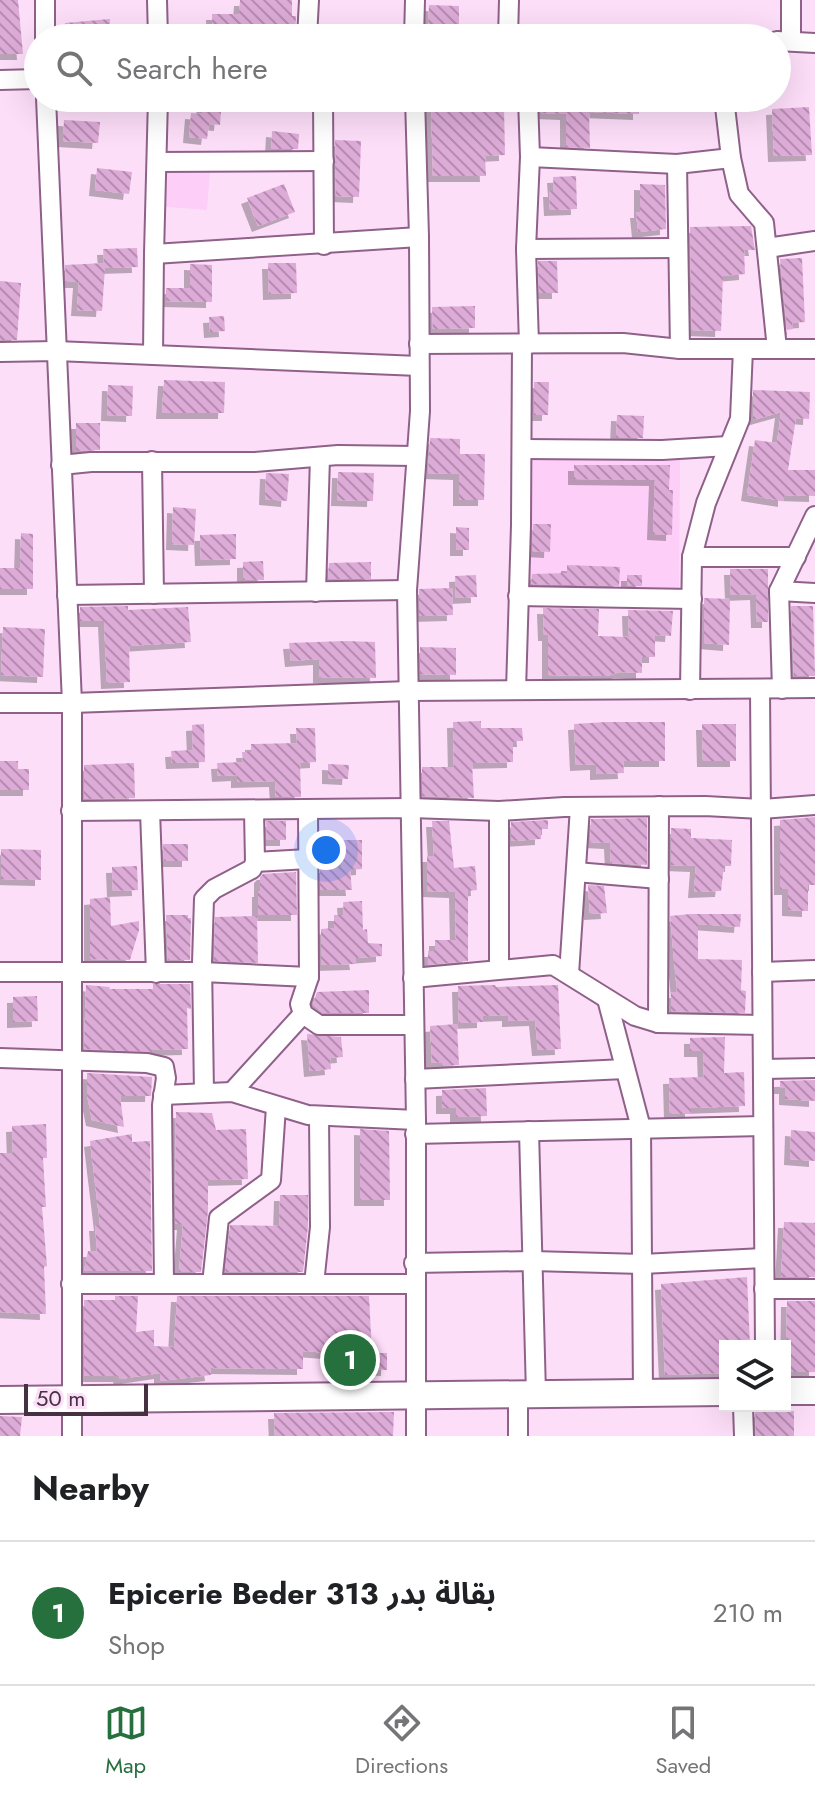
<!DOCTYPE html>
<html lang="en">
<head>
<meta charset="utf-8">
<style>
  body { margin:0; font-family:Jost,"Noto Sans Arabic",sans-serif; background:#f2f2f2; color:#202124 }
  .controls { position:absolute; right:24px; bottom:24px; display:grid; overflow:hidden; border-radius:0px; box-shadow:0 8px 32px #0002 }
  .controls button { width:72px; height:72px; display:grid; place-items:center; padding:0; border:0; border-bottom:2px solid #e0e0e0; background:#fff; color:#202124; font:40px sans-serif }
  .scale { position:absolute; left:24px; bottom:20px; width:124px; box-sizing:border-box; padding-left:8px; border:4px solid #463143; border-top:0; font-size:22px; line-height:28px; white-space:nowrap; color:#463143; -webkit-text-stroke:6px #fddef9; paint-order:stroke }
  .you { position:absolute; left:326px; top:850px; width:28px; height:28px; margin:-20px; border:6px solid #fff; border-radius:50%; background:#1a73e8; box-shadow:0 0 0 12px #1a73e833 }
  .badge { display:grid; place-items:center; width:52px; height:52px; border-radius:50%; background:#26703e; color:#fff; font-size:26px; font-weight:700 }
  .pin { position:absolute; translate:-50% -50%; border:4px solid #fff; box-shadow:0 2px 8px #0006 }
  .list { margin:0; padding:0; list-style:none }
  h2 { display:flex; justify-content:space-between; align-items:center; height:104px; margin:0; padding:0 32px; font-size:34px }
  h2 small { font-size:26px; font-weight:400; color:#757577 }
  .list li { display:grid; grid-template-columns:52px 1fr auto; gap:24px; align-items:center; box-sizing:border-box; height:144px; padding:0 32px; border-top:2px solid #e0e0e0 }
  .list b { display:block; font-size:30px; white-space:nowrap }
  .list p { margin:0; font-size:26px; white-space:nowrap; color:#757577 }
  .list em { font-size:26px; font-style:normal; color:#757577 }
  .icon { flex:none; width:44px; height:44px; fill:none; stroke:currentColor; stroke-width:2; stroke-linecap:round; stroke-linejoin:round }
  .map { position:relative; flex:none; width:815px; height:1436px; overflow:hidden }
  .search { position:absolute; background:#fff; box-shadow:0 8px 32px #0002; left:24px; right:24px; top:24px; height:88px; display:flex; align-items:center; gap:20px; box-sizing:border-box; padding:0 28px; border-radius:44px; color:#757577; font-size:30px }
  .sheet { height:248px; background:#fff }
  nav { display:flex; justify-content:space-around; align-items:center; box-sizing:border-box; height:112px; border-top:2px solid #e0e0e0; background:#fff; font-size:22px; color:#757577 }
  nav a { display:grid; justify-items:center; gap:4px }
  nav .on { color:#26703e }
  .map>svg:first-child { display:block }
  .built { fill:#fdcef7 }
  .building { fill:url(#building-back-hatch); filter:url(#shadow) }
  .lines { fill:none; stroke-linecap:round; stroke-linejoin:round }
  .street-casing { stroke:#8f6189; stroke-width:22 }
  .secondary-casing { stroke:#8f6189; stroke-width:30 }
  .street { stroke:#fff; stroke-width:18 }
  .secondary { stroke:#fff; stroke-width:26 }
</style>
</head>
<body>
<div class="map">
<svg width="815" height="1436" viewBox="0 0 815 1436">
  <defs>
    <pattern id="building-back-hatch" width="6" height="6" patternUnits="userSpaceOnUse" patternTransform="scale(2)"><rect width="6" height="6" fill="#ddabd7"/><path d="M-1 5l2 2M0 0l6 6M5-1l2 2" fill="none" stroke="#b58cb0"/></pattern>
    <filter id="shadow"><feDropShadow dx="-6" dy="6" stdDeviation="0" flood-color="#0004"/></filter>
  </defs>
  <rect width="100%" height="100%" fill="#fddef9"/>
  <!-- built -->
  <g class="built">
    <path d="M160,167L210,171L207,210L157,206Z"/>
    <path d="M527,458L680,460L679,593L526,591Z"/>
  </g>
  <!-- building -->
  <g class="building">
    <path d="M0,0H18L23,54H0Z"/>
    <path d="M240,0H292V16H296L295,38L230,31L231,38H213L212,14H239Z"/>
    <path d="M429,5L459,6V35L428,34Z"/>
    <path d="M110,19L109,38H64L65,23Z"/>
    <path d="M203,98H222L220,125L209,124L207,139L189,137L191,113L202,114Z"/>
    <path d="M449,98H466L467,109L504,108L505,155L485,156L486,176H433L431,101H449Z"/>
    <path d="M541,98H639V114L589,112L590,148L566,147V114L541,113Z"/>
    <path d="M809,107L812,155L774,156L772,109Z"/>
    <path d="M64,120L100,122L98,143L63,141Z"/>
    <path d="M272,131L299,134L298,149H271Z"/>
    <path d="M335,140L361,141L359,197L336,196L335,164L340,162H336Z"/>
    <path d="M97,168L132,172L129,194L95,190Z"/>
    <path d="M576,176L577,209L550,210L549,191H554L553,177Z"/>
    <path d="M284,184L295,212L258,226L247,198Z"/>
    <path d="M640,184L665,185L666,229L638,232L636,212H640Z"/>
    <path d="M751,226L755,250H744L745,274L723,276L721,331L692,330L690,227Z"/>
    <path d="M137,248L138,267L105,268L102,311L77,310L79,282H66L65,265L104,263L103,249Z"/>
    <path d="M802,258L805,322L792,323L793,329L787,330L780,259Z"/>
    <path d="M538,261H557L558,293H539Z"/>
    <path d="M268,263H296L297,293L269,294Z"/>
    <path d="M190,264L212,265V302L166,301V288H190Z"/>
    <path d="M0,281L21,283L17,340H0Z"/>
    <path d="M475,306V328L433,329L432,307Z"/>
    <path d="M224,316L225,331L210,332L209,317Z"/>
    <path d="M164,380L225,382L224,413H162Z"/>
    <path d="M534,382H549L548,415H534Z"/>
    <path d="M108,385L133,386L132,416L107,415Z"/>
    <path d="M753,390L810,392L809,419L796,418L788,470H815V496L784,495V501L747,495L755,440L777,443L781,412L753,420Z"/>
    <path d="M617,415L644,416L643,438H616Z"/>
    <path d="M76,423H100V450L76,451Z"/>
    <path d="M430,438L460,439V454H485L484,500H459V474L428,473Z"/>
    <path d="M574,465H670L669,490H673L672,535L653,534L655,480L574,479Z"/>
    <path d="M338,472L374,473L373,501L337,500Z"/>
    <path d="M266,473L289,474L287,501L265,499Z"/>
    <path d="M173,507L196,509L194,545L172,544Z"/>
    <path d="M533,524H551L550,552L532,551Z"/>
    <path d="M456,527L469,528V550H456Z"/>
    <path d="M21,533L33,534V589H0V568H20Z"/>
    <path d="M236,534V559L201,560L200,535Z"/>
    <path d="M263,561L264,580H243V562Z"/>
    <path d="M371,562V579H328L329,563Z"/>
    <path d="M567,565L620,567L619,586L531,584L532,574L567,573Z"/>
    <path d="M730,569H768V622H757L756,594L731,595Z"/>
    <path d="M476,575L477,597L456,598L455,576Z"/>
    <rect x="627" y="575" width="15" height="11"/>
    <path d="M452,588L453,615L419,616V589Z"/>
    <path d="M704,598L730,599L729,645L704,643Z"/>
    <path d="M128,606V610L188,607L191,642L129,646L130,682L107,683L104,621H80V607Z"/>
    <path d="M791,606H813L815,676H794Z"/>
    <path d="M543,608L599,609L598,636L629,637L628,610L673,611L671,636L655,635V657H642V673L620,672L607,676L548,675V635H544Z"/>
    <path d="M3,627L45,629L43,677L1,675Z"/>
    <path d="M345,641L375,642L376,678L319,677V659L291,661L289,643Z"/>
    <path d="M420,647L456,648V675L420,674Z"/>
    <path d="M481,721V728H522L523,741H513V762L472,763L474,798L422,796V767H454L453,722Z"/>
    <path d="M606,722H665V761H623L624,773L596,774V764L576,765L574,724Z"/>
    <path d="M204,724L205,762L172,763L171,751L193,750L192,725Z"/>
    <path d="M702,724H736V761H703Z"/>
    <path d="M296,728H315L316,762L300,763L301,797H276L275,781L237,782V775L218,776L217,763L243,762L242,752H251V744L297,743Z"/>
    <path d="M0,761H18V769H29V790H0Z"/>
    <path d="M134,763L135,798L84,799V765Z"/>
    <path d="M328,764L349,765L348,779L328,778Z"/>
    <path d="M815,817V885H808V911L788,910V889H780V820Z"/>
    <path d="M647,818V865L611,863L610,843L590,842L591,819Z"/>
    <path d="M548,820V829H541V839L511,841V822Z"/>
    <path d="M266,821H286V840H267Z"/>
    <path d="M432,821H449L454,868L475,866L477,890L468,891V961L428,965V951H435V940H456L455,892L427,891V856H434Z"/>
    <path d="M671,828L691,829V838L732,840L731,866H724L721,891L694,892L696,866L671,865Z"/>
    <path d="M341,840H362V869L350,870L352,890H320V867H341Z"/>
    <path d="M163,844H188V861H164Z"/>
    <path d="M1,849L41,850V880L1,879Z"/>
    <path d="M137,866L138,890L113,891L112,867Z"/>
    <path d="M296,872L297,915H258V891H260V877L263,874Z"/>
    <path d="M588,885L604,886L607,913L590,914Z"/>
    <path d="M110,897L111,926L139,921V930L130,960L90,959V899Z"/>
    <path d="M362,901L363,930L367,929L368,943L382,944V956L355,958L356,964L321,965V929L334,928V915H344L343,902Z"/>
    <path d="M691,914H741L740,927L698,924V959L742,960L741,990L746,991L745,1013L671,1011V992H677L670,916Z"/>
    <path d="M166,915H188V918H191L190,960H168Z"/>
    <path d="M257,916L258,963L214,961L215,917Z"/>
    <path d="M153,984H190L191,1009L187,1008L188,1049L152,1050V1052L84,1049L86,985L110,987L109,989H153Z"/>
    <path d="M495,985L496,987L558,985L561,1049L538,1050L535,1020L508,1021V1015L483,1016V1022L459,1023L458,986Z"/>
    <path d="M369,990V1013H323L313,1004L317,992Z"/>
    <path d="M37,996L38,1021L13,1022V997Z"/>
    <path d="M457,1024L459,1065L442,1066V1062L432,1063L430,1026Z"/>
    <path d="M307,1034L341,1037L343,1057L330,1058L331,1069L310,1071Z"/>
    <path d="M725,1037L724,1073L744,1072L745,1106L691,1108V1114H670L669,1078L704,1077L703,1051H690V1038Z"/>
    <path d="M87,1073L152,1077L151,1096H120L124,1127L92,1120L87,1095Z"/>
    <path d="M815,1080V1101L785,1099V1088H780V1081Z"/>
    <path d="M486,1088L487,1116L456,1117V1108H442V1090Z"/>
    <path d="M176,1112L212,1113L216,1130L246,1129L248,1179L208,1180V1212L201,1272H179L183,1224H175Z"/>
    <path d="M46,1124L47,1158H43L46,1207H42L47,1266L44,1267L46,1314L0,1312V1153H13L12,1126Z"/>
    <path d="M360,1129L389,1131L390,1200H360Z"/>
    <path d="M791,1130L815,1132V1161L790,1159Z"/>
    <path d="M132,1134V1142L150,1141L152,1271H84L88,1251H97L95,1225H100L90,1141Z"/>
    <path d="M280,1195H308V1226L303,1272H225L230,1225L279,1226Z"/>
    <path d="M784,1222L815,1223V1277H781Z"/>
    <path d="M747,1277L750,1346H725V1373L665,1375L661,1284Z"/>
    <path d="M115,1296H138L136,1332L154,1330V1346L174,1347L177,1296H369L372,1353H387V1370L340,1368L341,1354L303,1351V1369L210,1368L211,1375L160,1381V1373L120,1379L119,1376H84V1300H115Z"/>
    <path d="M787,1301H815V1372H786Z"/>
    <path d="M755,1411H794V1436H756Z"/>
    <path d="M394,1412L393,1436H275L274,1413Z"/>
    <path d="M0,1416L22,1417L20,1436H0Z"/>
  </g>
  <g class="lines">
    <!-- street casing -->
    <g class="street-casing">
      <g id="street">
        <path d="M45,0V38"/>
        <path d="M157,0L158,38"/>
        <path d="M791,0V41"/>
        <path d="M307,38L309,0"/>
        <path d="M414,38L415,0"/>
        <path d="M508,38L509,0"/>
        <path d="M777,41L815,43"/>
        <path d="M0,80L38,79"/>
        <path d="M46,98L72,703V1436"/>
        <path d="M158,98L154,254L419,237"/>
        <path d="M323,98L324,245"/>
        <path d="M415,98L419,237L420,411L407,590L416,1120V1436"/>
        <path d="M528,98L530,157L526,249L529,344"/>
        <path d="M724,98L731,158"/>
        <path d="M530,157L677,164L731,158L739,194L764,223L777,349"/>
        <path d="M157,162L324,161"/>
        <path d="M677,164L680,349"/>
        <path d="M767,248L815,241"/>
        <path d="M526,249L677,248"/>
        <path d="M419,344L623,343L680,349H815"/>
        <path d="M0,352L56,351L419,366"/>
        <path d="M153,355L154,254"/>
        <path d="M522,449L662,450L728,446"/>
        <path d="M152,461L154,594"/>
        <path d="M61,465L91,462H255L338,455L416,456"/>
        <path d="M692,557H796"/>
        <path d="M779,591L815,593"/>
        <path d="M316,592L320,457"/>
        <path d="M67,595L407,590"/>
        <path d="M518,596L692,599"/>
        <path d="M760,689L765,1346"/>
        <path d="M782,689L779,591L815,516"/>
        <path d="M516,690L521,525L522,344"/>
        <path d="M690,690L692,557L706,503L740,419L743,349"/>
        <path d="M0,703H72L409,691L815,688"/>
        <path d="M308,809L309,977L300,1004L303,1014L319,1025H413"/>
        <path d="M71,811L411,808L499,811L564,807L705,806L761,809L815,805"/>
        <path d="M150,811L156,973"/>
        <path d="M499,811V968"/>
        <path d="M255,862L308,859"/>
        <path d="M576,872L659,879"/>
        <path d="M0,972H202L309,977"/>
        <path d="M762,972L815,970"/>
        <path d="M569,974L580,807"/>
        <path d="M413,978L553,965L635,1016L658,1023L762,1025"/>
        <path d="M607,999L641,1128L643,1393"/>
        <path d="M658,1023L659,806"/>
        <path d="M0,1058L147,1063L164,1067L166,1078L162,1105L164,1284"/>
        <path d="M763,1069L815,1068"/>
        <path d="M415,1079L625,1069"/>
        <path d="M232,1092L303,1014"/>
        <path d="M204,1093L202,963L204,899L214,889L252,869L255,862L254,811"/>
        <path d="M163,1095L232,1092L308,1115L416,1120"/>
        <path d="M529,1131L536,1394"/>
        <path d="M415,1134L763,1126"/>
        <path d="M414,1263L532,1261L642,1264L764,1258"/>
        <path d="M71,1284H414"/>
        <path d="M212,1284L219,1218L271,1180L276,1107"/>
        <path d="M314,1284L320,1227L319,1116"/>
        <path d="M764,1289H815"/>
        <path d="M743,1406L744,1436"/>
        <path d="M518,1436V1394"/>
      </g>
    </g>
    <!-- secondary casing -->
    <g class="secondary-casing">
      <g id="secondary">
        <path d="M785,1391H815"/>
        <path d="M0,1400L725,1392"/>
      </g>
    </g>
    <!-- street -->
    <use href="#street" class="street"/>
    <!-- secondary -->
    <use href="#secondary" class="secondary"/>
  </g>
</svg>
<div class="controls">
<button><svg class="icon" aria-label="layers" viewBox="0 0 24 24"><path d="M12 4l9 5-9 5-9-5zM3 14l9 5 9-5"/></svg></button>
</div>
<div class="scale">50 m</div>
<div class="you"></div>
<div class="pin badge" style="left:350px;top:1360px">1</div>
<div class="search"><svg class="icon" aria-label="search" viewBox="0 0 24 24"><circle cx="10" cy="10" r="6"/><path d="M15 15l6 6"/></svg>Search here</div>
</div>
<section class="sheet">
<h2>Nearby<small></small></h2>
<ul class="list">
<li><span class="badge">1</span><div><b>Epicerie Beder 313 بقالة بدر</b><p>Shop</p></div><em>210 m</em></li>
</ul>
</section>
<nav>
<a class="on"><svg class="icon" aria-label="map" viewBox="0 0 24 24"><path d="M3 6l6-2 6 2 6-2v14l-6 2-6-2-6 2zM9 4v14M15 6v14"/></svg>Map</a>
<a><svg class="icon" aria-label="directions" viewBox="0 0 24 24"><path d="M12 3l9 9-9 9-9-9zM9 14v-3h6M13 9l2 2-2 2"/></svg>Directions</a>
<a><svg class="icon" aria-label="saved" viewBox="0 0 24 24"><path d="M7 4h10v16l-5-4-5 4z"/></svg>Saved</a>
</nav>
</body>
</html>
